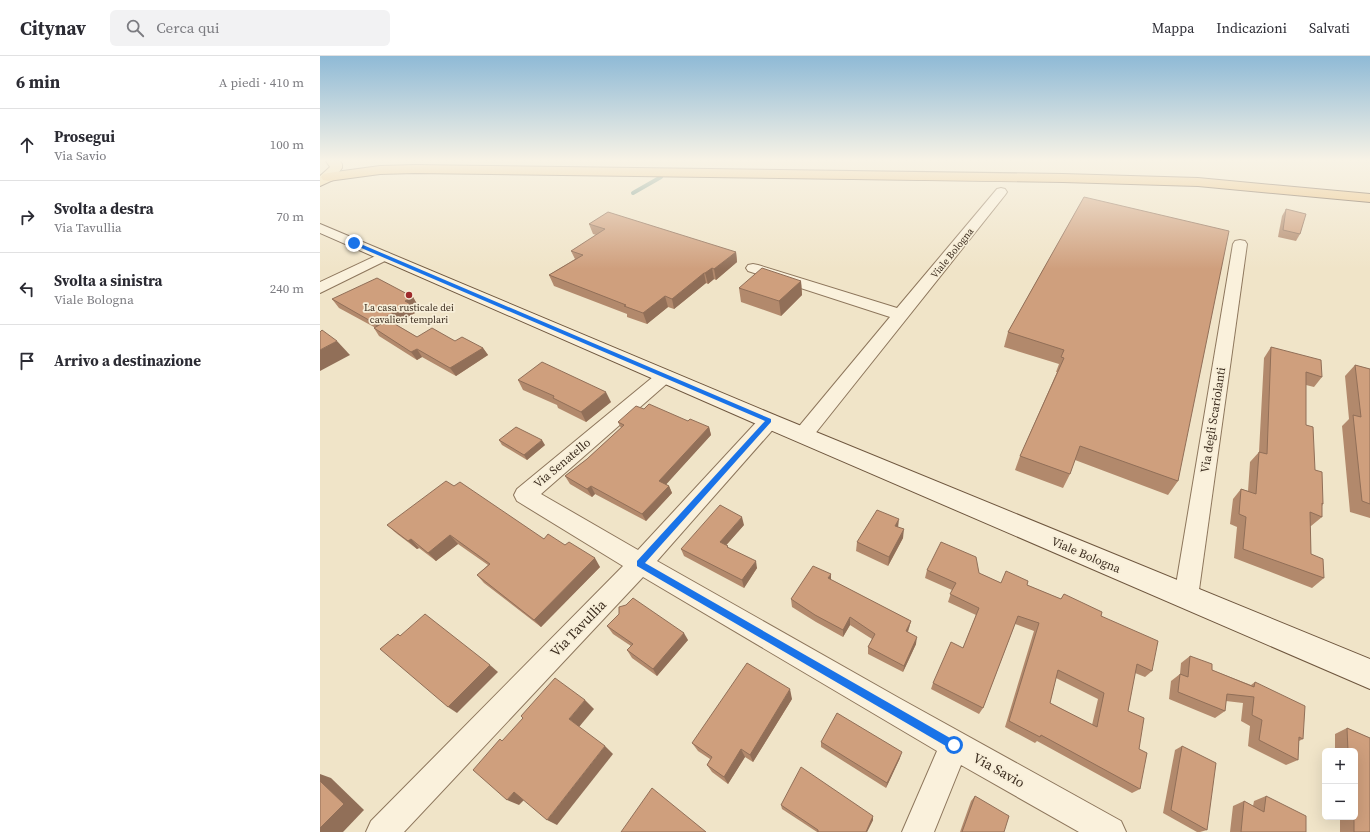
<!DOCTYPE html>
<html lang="it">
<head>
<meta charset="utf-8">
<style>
  body { margin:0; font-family:"Source Serif 4",serif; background:#f2f2f3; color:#2b2b33 }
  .controls { position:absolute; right:12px; bottom:12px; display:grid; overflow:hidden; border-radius:6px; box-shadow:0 4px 16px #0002 }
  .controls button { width:36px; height:36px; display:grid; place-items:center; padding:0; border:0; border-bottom:1px solid #e1e1e2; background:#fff; color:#2b2b33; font:20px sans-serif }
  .stop { position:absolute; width:12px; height:12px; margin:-9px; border:3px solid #1a73e8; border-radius:50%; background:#fff }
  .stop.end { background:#1a73e8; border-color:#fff; box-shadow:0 1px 4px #0008 }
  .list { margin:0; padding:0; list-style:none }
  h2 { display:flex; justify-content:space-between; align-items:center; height:52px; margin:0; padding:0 16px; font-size:17px }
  h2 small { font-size:13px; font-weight:400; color:#7c7c81 }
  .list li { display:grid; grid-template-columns:26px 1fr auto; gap:12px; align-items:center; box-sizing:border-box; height:72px; padding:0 16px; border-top:1px solid #e1e1e2 }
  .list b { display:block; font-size:15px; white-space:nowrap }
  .list p { margin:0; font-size:13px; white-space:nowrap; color:#7c7c81 }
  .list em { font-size:13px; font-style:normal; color:#7c7c81 }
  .icon { flex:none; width:22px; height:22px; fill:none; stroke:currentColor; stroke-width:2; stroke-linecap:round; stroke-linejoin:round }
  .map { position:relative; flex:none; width:1050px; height:776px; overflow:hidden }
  header { display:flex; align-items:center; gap:24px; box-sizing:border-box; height:56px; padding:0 20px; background:#fff; border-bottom:1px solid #e1e1e2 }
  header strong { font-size:19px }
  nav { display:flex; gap:22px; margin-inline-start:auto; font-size:14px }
  .search { width:280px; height:36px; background:#f2f2f3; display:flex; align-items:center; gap:10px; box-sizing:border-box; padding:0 14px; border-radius:6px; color:#7c7c81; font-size:15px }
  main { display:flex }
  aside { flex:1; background:#fff }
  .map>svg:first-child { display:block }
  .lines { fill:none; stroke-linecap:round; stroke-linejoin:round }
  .stream { stroke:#6f938a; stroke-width:4 }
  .minor-casing { stroke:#8d765c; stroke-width:2 }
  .secondary-casing { stroke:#6f573f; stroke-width:2 }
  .primary-casing { stroke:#5b4430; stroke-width:2 }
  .trunk-casing { stroke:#5b4430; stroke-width:2 }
  .minor { fill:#faf1dc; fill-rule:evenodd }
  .secondary { fill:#faf1dc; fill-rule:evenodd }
  .primary { fill:#f3d9a0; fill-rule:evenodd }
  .trunk { fill:#eabe7c; fill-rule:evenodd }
  .wall { fill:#b2896c; fill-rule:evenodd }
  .shaded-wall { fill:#916f58 }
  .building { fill:#cf9f7d; stroke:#916f58; fill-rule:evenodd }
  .route { fill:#1a73e8 }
  .poi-dot { fill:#9e2a2b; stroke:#f7eed8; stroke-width:1.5 }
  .labels { text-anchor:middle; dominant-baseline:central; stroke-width:3.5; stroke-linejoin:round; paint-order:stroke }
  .far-street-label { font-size:10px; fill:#3d2e20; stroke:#f7eed8 }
  .far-poi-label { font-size:10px; fill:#3d2e20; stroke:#f7eed8 }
  .street-label { font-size:12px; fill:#3d2e20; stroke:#f7eed8 }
  .near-street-label { font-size:14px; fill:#3d2e20; stroke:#f7eed8 }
</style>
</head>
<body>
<header>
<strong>Citynav</strong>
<div class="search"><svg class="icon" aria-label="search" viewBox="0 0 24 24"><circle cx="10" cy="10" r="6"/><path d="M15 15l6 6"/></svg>Cerca qui</div>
<nav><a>Mappa</a><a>Indicazioni</a><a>Salvati</a></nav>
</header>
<main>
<aside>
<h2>6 min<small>A piedi · 410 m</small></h2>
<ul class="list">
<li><svg class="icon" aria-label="ahead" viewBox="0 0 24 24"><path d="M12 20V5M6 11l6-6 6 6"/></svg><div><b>Prosegui</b><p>Via Savio</p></div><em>100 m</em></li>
<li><svg class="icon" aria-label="right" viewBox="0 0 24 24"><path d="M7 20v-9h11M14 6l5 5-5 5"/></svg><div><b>Svolta a destra</b><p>Via Tavullia</p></div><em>70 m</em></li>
<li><svg class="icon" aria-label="left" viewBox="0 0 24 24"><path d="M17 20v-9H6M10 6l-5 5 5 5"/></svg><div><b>Svolta a sinistra</b><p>Viale Bologna</p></div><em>240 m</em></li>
<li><svg class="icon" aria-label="arrive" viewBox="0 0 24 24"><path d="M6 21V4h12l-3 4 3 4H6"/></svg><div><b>Arrivo a destinazione</b></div></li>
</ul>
</aside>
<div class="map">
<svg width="1050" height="776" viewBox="0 0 1050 776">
  <rect width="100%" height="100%" fill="#f0e4c8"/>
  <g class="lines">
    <!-- stream -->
    <path class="stream" d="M313,137L341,121"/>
    <!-- minor casing -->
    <g class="minor-casing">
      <g id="minor">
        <path d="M681,132L685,133L687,136L685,139L490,384L483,386L476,384L473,379L476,374L570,261L428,215L426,212L428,209L433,208L438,209L577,252L677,133Z"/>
        <path d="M920,184L925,185L927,188L878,541L875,549L866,552L857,549L854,541L913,188L915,185Z"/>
        <path d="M64,196L69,197L71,200L69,203L0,237V226Z"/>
        <path d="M345,314L351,316L354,320L351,324L221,438L318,494L442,360L449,358L456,360L459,365L456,370L337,505L579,642L801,765L806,776H759L641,709L614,776H582L617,695L323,521L84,776H46L51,765L303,510L197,445L194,439L197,433L339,316Z"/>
      </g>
    </g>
    <!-- secondary casing -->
    <g class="secondary-casing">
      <path id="secondary" d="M0,168L457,360L1050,603V633L441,370L0,177Z"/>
    </g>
    <!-- primary casing -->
    <g class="primary-casing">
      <path id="primary" d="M6,105H20L22,108V112L13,124L0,130V120L10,111Z"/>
    </g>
    <!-- trunk casing -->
    <g class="trunk-casing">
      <path id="trunk" d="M95,109L743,118L878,122L1050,138V146L878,130L743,126L95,117L60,118L8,125L3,124L1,121L3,118L8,117L60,110Z"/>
    </g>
    <!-- minor -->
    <use href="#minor" class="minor"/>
    <!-- secondary -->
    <use href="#secondary" class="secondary"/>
    <!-- primary -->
    <use href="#primary" class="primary"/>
    <!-- trunk -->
    <use href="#trunk" class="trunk"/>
  </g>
  <!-- wall -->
  <g class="wall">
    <path d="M764,141L858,425L848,439L755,404L750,418L743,432L695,414L700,400L737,316H736L739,308L684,291L688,276Z"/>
    <path d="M966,153L980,178L976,185L958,181L962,160Z"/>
    <path d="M269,168L416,196L417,206L396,224L394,223L388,228L386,227L354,253L348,251L327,268L307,261V258L234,230L229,219L255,203L251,195L276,179L273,178Z"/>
    <path d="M481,225L482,239L461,260L421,246L419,232Z"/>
    <path d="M93,241L98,250L93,253L95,257L75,268L97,281L135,285L163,292L168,299L136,320L102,301L97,304L59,280L54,272V271L19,252L12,243Z"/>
    <path d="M951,291L1002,321L994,331L986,329V369L995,414L1003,448L1002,450V461L991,470H990L991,498L1004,522L992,532L914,502L917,471L910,468L913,443L921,433L928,435L930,406L939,396L944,302Z"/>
    <path d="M1035,309L1050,313V462L1030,456L1022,370L1029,363L1025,320Z"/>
    <path d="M198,324L291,346L266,366L238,352L237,349L203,334Z"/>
    <path d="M324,353L389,371L391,379L346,428L349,430L352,437L326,465L275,438L272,441L250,428L245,420L267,403L301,372L298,366Z"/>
    <path d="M179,384L225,389L207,404L182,389Z"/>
    <path d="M134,430L224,483L280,511L221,571L164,527L157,519L168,509L138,488L116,505L99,492L97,493L76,477L67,469Z"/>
    <path d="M424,469L406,489L408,490V492L437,512L424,532L364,500L361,493Z"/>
    <path d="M578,471L583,482L568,510L536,495L537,486Z"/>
    <path d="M607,514L659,517L681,527L707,529L741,543L744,538L781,560L832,615L825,621L815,617L808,655L819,693L820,733L812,737L717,685L715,687L685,671L714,575L695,568L663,652L659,658L611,633L613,627L643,592L656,559L628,546L632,534L605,522ZM736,622L778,643L772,669L730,647Z"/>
    <path d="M511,524L591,565L589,572L588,576L596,588L583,616L548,598V591L552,583L530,569L523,581L496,566L472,551L471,543Z"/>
    <path d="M287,570L368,584L337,620L312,602L307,594L311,590L293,578Z"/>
    <path d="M870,600L892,614L931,629L935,626L983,683L979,685L978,704L966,709L928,690L930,670L921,665L923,647L906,645L905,655L895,662L849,643L851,625L860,618L861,607Z"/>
    <path d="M472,643L433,706L425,701L408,728L392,716L387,709L390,703L378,695L372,687Z"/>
    <path d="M1027,672L1050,682V776H1020V761H1035V695H1015V678Z"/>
    <path d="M501,686L580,702L566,732L501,691Z"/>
    <path d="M862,690L887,774L880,776H877L843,757L855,694Z"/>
    <path d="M655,740L684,776H640L651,745Z"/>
    <path d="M946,740L986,776H910L913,750L924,745L933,750L934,745Z"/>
    <path d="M461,749L553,764L547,776H497L462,753Z"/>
  </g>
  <!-- shaded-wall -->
  <g class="shaded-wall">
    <path d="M416,196L417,206L396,224L394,213Z"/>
    <path d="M392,212L394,223L388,228L385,217Z"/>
    <path d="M384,217L386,227L354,253L352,243Z"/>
    <path d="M481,225L482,239L461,260L459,245Z"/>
    <path d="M345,240L348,251L327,268L323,257Z"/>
    <path d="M93,241L98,250L93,253L95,257L61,275L54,267L85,245Z"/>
    <path d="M17,285L30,299L0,315V294Z"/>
    <path d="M163,292L168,299L136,320L130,312Z"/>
    <path d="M97,293L102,301L97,304L91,296Z"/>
    <path d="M286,336L291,346L266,366L261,356Z"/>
    <path d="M389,371L391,379L342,433L339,425Z"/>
    <path d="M222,384L225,389L207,404L204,399Z"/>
    <path d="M271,430L275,438L272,441L267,433Z"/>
    <path d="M349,430L352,437L326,465L322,458Z"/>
    <path d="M422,461L424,469L402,494L400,486Z"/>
    <path d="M579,463L578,472L575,470Z"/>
    <path d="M584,473L583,482L568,510L569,501Z"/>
    <path d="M130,479L138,488L116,505L108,497Z"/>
    <path d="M91,483L99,492L97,493L88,485Z"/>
    <path d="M275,502L280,511L221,571L214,564Z"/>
    <path d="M436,505L437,512L424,532L422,524Z"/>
    <path d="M511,518V527L508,522Z"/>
    <path d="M530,561V569L523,581V574Z"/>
    <path d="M591,565L589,572L585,582L586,575Z"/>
    <path d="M364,577L368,584L337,620L333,613Z"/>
    <path d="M597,581L596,588L583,616L584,610Z"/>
    <path d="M170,609L178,616L137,657L128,651Z"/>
    <path d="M470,633L472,643L433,706L430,699Z"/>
    <path d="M265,644L274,653L259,671L249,663Z"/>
    <path d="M285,690L293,698L237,769L227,764Z"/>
    <path d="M421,693L425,701L408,728L404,721Z"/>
    <path d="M582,696L580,702L566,732L567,727Z"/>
    <path d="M0,718L11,722L44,754L23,776H0Z"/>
    <path d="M194,736L206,742L199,749L187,744Z"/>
    <path d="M553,760V764L547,776H546Z"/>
  </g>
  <!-- building -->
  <g class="building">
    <path d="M764,141L909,175L858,425L760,390L750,418L700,400L744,302L741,301L744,294L688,276Z"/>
    <path d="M966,153L986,158L980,178L963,174Z"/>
    <path d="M288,156L416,196L394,213L392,212L385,217H384L352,243L345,240L323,257L304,250L306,249L229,219L263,199L251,195L285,173L269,168Z"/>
    <path d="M442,212L481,225L459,245L419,232Z"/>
    <path d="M57,222L93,241L85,245L90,248L54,267L12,243Z"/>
    <path d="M68,264L97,281L112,272L135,285L142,281L163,292L130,312L97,293L91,296L54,272Z"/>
    <path d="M2,274L17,285L0,294V276Z"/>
    <path d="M951,291L1001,304L1002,321L986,316V369L993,371L995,414L1002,416L1003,448L1002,447V461L990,456L991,498L1003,503L1004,522L923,493L926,461L919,458L921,433L936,438L939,396L947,398Z"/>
    <path d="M222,306L286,336L261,356L233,342L234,340L198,324Z"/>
    <path d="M1035,309L1050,313V448L1042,445L1033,359L1041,361Z"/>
    <path d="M329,348L368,365L370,363L389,371L339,425L349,430L322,458L271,430L267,433L245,420L267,403L304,369L298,366L316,350L324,353Z"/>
    <path d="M196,371L222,384L204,399L179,384Z"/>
    <path d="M126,425L134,430L140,426L224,483L228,478L245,489L249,486L275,502L214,564L157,519L170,508L130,479L108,497L91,483L88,485L67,469Z"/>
    <path d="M400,449L422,461L400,486L408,490L407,491L436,505L422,524L361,493Z"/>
    <path d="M557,454L579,463L575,470L584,473L569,501L537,486Z"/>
    <path d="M621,486L656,501L659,517L681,527L686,515L708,525L707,529L741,543L744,538L782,556L781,560L838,585L832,615L817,608L808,655L824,662L819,693L827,697L820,733L721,679L720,681L689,665L719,567L698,560L663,652L613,627L631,586L643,592L659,552L630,538L636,527L607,514ZM738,614L784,637L777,671L730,647Z"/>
    <path d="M493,510L511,518L508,522L591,565L586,575L597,581L584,610L548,591L555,578L530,561L523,574L495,559L471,543Z"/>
    <path d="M313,542L364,577L333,613L307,594L313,588L287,570L299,558V551L306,549Z"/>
    <path d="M105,558L170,609L128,651L60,593L78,578L80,580Z"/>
    <path d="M870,600L892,608V614L934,631L935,626L985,650L983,683L979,681L978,704L939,684L942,664L932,659L934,641L907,638L905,655L858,636L860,618L868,621Z"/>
    <path d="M427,607L470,633L430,699L421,693L404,721L387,709L392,701L372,687Z"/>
    <path d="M235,622L265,644L249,663L285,690L227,764L194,736L187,744L153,714L180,683L182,685L203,662L201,660Z"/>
    <path d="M517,657L582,696L567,727L501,686Z"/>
    <path d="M1027,672L1050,682V776H1034V761H1035V695H1028Z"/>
    <path d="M862,690L896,707L887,774L851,754Z"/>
    <path d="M481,711L553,760L546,776H498V774L461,749Z"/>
    <path d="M0,725L24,748L0,772Z"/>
    <path d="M332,732L386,776H301Z"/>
    <path d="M655,740L689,760L684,776H642Z"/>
    <path d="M946,740L986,760V776H921L924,745L944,756Z"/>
  </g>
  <!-- sky -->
  <linearGradient id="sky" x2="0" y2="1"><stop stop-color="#8fbad6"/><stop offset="0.49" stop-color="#f8f3e6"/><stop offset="1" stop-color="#f8f3e6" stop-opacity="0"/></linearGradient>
  <rect width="1050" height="213" fill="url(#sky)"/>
  <!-- route -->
  <path class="route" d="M32,186H36L451,363V366L325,507L637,686L639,689L637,693L634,694L631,693L317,510V505L445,365L32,188Z"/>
  <!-- markers -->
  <circle class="poi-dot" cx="89" cy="239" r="4"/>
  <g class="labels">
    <!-- far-street labels -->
    <g class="far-street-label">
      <text transform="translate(632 197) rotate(-51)">Viale Bologna</text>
    </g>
    <!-- far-poi labels -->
    <g class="far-poi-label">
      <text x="89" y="251">La casa rusticale dei<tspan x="89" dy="12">cavalieri templari</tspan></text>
    </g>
    <!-- street labels -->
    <g class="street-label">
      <text transform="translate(893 364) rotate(-81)">Via degli Scariolanti</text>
      <text transform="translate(242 407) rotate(-40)">Via Senatello</text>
      <text transform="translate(766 499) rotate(23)">Viale Bologna</text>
    </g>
    <!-- near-street labels -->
    <g class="near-street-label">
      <text transform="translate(258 572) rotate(-46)">Via Tavullia</text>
      <text transform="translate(679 714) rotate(29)">Via Savio</text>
    </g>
  </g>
</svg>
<div class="controls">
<button>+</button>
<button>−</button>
</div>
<div class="stop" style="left:634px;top:689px"></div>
<div class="stop end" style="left:34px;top:187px"></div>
</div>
</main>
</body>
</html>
